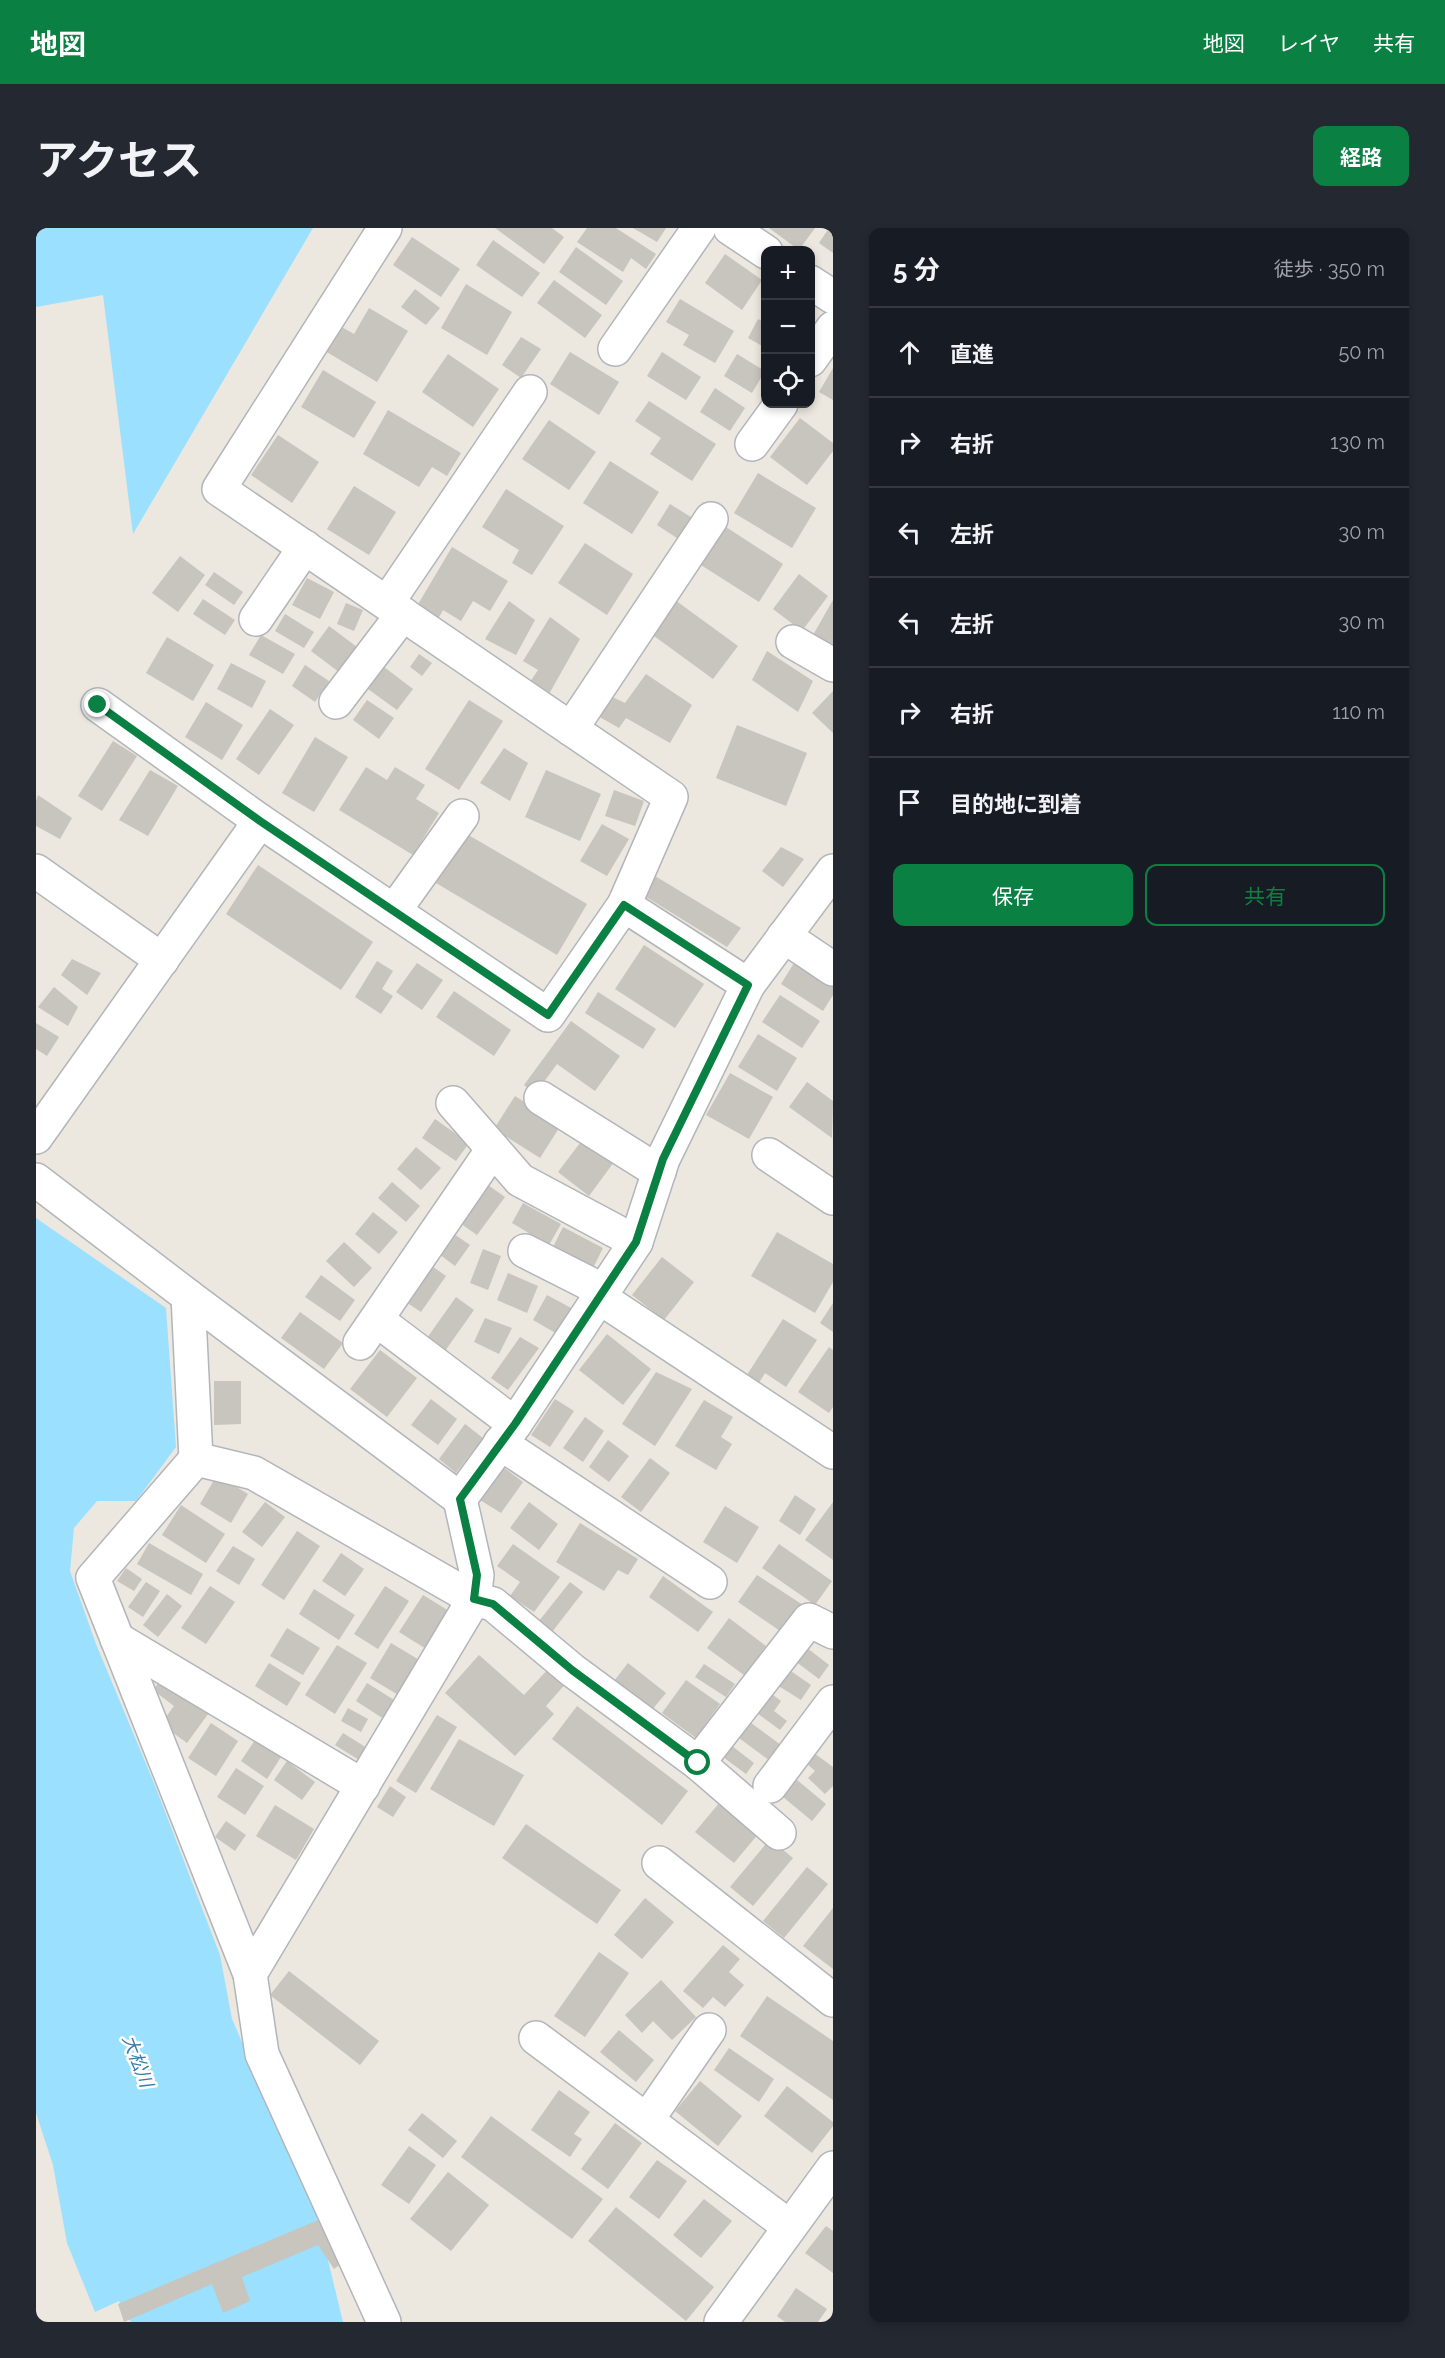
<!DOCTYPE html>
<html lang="ja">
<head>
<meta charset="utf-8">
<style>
  body { margin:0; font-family:Raleway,"Noto Sans JP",sans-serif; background:#242831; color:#f1f3f6 }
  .controls { position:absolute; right:18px; top:18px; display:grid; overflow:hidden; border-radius:12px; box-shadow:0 3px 9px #0003 }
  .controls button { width:54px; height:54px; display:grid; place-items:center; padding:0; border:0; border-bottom:2px solid #363941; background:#171b24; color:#f1f3f6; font:30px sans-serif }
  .stop { position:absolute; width:18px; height:18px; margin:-14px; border:4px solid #0b8043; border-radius:50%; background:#fff }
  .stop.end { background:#0b8043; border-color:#fff; box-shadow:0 2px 6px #0008 }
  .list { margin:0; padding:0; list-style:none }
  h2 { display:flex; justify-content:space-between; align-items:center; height:78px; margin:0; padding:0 24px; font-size:26px }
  h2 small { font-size:20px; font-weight:400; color:#9ea1a6 }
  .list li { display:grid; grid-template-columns:39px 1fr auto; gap:18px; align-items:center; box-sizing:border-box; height:90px; padding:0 24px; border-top:2px solid #363941 }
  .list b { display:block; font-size:22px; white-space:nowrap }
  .list em { font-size:20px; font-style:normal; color:#9ea1a6 }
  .actions { display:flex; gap:12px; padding:18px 24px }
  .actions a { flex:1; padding:14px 0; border:2px solid #0b8043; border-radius:12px; text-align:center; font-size:21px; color:#0b8043 }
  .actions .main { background:#0b8043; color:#fff }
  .icon { flex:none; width:33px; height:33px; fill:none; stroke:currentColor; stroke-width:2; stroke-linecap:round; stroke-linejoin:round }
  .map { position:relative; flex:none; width:797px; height:2094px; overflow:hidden; border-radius:12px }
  header { display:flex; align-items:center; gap:36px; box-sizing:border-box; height:84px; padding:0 30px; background:#0b8043; color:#fff }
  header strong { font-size:28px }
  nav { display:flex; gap:33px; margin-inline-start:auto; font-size:21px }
  .intro { display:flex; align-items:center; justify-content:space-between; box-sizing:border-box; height:144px; padding:0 36px }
  h1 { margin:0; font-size:42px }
  .button { padding:15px 27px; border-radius:12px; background:#0b8043; color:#fff; font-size:21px; font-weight:700 }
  main { display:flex; gap:36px; padding:0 36px }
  aside { flex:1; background:#171b24; border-radius:12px; box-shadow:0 3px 9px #0003 }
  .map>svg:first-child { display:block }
  .water { fill:#9be1ff }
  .building { fill:#c8c4be }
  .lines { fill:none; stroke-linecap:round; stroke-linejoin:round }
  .minor-casing { stroke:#b2b6ba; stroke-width:36 }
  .minor { stroke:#fff; stroke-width:33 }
  .route { stroke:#0b8043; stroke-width:8 }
  .labels { text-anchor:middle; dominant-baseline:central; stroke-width:5; stroke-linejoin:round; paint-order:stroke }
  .water-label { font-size:18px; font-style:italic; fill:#367da8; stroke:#fff }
</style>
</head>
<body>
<header>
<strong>地図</strong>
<nav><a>地図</a><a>レイヤ</a><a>共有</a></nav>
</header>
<div class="intro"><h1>アクセス</h1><a class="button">経路</a></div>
<main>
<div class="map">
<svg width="797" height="2094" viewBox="0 0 797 2094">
  <rect width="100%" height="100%" fill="#ece7df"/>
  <!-- water -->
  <g class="water">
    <path d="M0,0H277L97,306L67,67L0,79Z"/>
    <path d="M0,990L130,1080L140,1219L100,1273H61L38,1300L34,1343L60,1416L118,1555L184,1727L196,1791L281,1987L307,2094H95L83,2073L59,2084L31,2015L17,1937L0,1885Z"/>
  </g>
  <!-- building -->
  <g class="building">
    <path d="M459,0H516L528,9L508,36Z"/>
    <path d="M551,0H580L620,26L610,41L595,30L587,44L541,14Z"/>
    <path d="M597,0H630L621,14Z"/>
    <path d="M733,0H779L763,22Z"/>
    <path d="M793,0H797V25L783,15Z"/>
    <path d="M376,9L424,41L405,69L357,37Z"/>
    <path d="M457,12L504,45L486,69L440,37Z"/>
    <path d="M540,19L587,53L570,77L523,44Z"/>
    <path d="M689,26L726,52L706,82L669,55Z"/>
    <path d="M518,52L566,87L549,110L501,75Z"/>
    <path d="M430,56L476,84L451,127L405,100Z"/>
    <path d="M379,61L404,80L390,97L365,79Z"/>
    <path d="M644,71L698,103L679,135L647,117L653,107L630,94Z"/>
    <path d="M333,80L372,103L341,154L289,123L304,98L318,106Z"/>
    <path d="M722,91L730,95V120L712,110Z"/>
    <path d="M485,109L505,121L485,150L466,137Z"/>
    <path d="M534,124L583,154L563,187L514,156Z"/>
    <path d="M626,124L665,149L650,172L611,148Z"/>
    <path d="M412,126L463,161L437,199L386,164Z"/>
    <path d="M701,126L729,143L716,165L688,148Z"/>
    <path d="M797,140V172L783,164Z"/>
    <path d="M287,142L340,174L318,210L265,179Z"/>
    <path d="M679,160L709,180L694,203L664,184Z"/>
    <path d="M613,173L680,216L656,253L614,226L625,210L599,193Z"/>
    <path d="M352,182L425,225L411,248L396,239L383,259L327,226Z"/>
    <path d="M764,190L797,215V223L771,257L734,229Z"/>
    <path d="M513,192L560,224L533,262L486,231Z"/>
    <path d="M242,207L283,234L256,275L215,247Z"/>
    <path d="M574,233L623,264L596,306L547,275Z"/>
    <path d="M722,245L780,280L756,320L698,285Z"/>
    <path d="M318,258L360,284L333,327L291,301Z"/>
    <path d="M470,261L528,298L496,347L476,335L483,322L446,299Z"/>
    <path d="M634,276L658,291L644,312L621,297Z"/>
    <path d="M690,299L747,336L723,374L665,337Z"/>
    <path d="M549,315L597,346L571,387L522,355Z"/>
    <path d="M416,319L472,353L454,383L437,373L425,393L407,382L402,391L381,378Z"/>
    <path d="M144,328L169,347L142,384L116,365Z"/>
    <path d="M178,344L207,364L198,377L169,357Z"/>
    <path d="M763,346L792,368L766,403L737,381Z"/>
    <path d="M271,350L298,364L284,391L256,377Z"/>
    <path d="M167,371L199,392L189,407L157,386Z"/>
    <path d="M639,372L702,418L677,451L614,405Z"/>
    <path d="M797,372V418L777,407Z"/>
    <path d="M473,373L499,392L480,427L449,411Z"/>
    <path d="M310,375L327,382L318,403L301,396Z"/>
    <path d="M249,386L278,404L268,420L239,403Z"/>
    <path d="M514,389L544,411L513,466L494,454L502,442L487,433Z"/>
    <path d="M293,398L321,419L303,444L275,423Z"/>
    <path d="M225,407L259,426L247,446L213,427Z"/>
    <path d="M131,409L178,437L157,473L110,445Z"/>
    <path d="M731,423L777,453L762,484L716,452Z"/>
    <path d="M383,426L396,435L386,448L374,439Z"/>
    <path d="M195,435L230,453L216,480L181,461Z"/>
    <path d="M269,437L293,453L279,474L256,458Z"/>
    <path d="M348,439L377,461L361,482L332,461Z"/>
    <path d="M610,446L656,477L634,515L590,490L583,500L560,487L572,467L589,475Z"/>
    <path d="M797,463V505L776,485Z"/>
    <path d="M331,472L358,490L343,511L317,492Z"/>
    <path d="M433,472L467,493L423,562L389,541Z"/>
    <path d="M170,474L207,497L186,532L149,509Z"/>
    <path d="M234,481L258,497L223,547L200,531Z"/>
    <path d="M701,497L771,525L750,578L680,550Z"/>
    <path d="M279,509L312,529L278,584L246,565Z"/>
    <path d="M77,513L101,528L66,583L42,568Z"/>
    <path d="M468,520L492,535L474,573L444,555Z"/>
    <path d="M330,539L351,552L359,539L389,557L380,571L403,585L377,627L303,582Z"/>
    <path d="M114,542L142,558L112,608L83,592Z"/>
    <path d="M510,542L565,566L544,613L489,589Z"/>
    <path d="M578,562L608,573L599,598L569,588Z"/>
    <path d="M2,567L36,590L24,611L0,598V573Z"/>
    <path d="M566,596L593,611L571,648L544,633Z"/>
    <path d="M429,605L551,676L521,727L400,655Z"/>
    <path d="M745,619L768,631L747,659L726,643Z"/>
    <path d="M222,637L337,714L305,762L190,686Z"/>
    <path d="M619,648L705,700L691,719L607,667Z"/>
    <path d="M608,717L668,756L639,800L579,761Z"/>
    <path d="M36,731L65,745L51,767L25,747Z"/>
    <path d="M341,733L357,743L346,761L357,768L345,786L319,769Z"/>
    <path d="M381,735L407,752L386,782L360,764Z"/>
    <path d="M758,735L797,759V767L787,783L745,756Z"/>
    <path d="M18,759L42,779L32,798L2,779Z"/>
    <path d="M418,763L475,802L458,828L400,789Z"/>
    <path d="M562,764L620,801L607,821L549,785Z"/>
    <path d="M744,767L784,793L766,820L726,794Z"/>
    <path d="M535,793L584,828L559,863L521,836L499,866L488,857Z"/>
    <path d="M0,795L23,809L11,828L0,821Z"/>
    <path d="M722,806L761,830L741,863L702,839Z"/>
    <path d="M694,845L737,869L713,911L670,887Z"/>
    <path d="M771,854L797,873L796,910L753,879Z"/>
    <path d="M479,868L525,897L504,930L458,901Z"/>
    <path d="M399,891L433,915L420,933L386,910Z"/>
    <path d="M544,915L578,934L553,968L522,944Z"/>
    <path d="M380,919L405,940L385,962L361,941Z"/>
    <path d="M356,954L384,978L370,994L342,970Z"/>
    <path d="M452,957L469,969L441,1007L424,995Z"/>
    <path d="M487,975L525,996L513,1017L476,995Z"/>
    <path d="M337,984L362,1004L343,1026L319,1006Z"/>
    <path d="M527,999L567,1020L557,1040L517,1019Z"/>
    <path d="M741,1004L797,1036V1054L779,1085L715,1048Z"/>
    <path d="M418,1006L434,1017L419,1038L403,1026Z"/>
    <path d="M308,1014L336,1040L318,1059L290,1033Z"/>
    <path d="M447,1021L465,1028L452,1062L434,1055Z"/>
    <path d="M626,1029L658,1054L628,1092L596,1067Z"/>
    <path d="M390,1034L410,1048L385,1084L364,1070Z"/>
    <path d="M472,1045L502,1058L491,1085L461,1072Z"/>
    <path d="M285,1047L319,1072L304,1093L269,1069Z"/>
    <path d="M511,1067L537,1081L523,1107L497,1092Z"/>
    <path d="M420,1069L438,1082L409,1123L391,1110Z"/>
    <path d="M797,1075V1104L784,1095Z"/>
    <path d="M264,1084L307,1115L288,1141L245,1110Z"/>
    <path d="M449,1090L476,1100L463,1126L438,1114Z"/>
    <path d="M747,1091L781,1112L750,1159L729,1145L721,1158L709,1150Z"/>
    <path d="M571,1106L615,1141L587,1177L543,1142Z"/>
    <path d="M484,1109L503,1120L472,1162L455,1150Z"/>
    <path d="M793,1119L797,1122V1179L793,1185L762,1164Z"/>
    <path d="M344,1122L381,1150L351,1189L314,1161Z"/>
    <path d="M620,1144L656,1161L619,1218L586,1196Z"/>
    <path d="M178,1153H205V1196L178,1197Z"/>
    <path d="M395,1171L421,1191L402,1217L375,1197Z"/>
    <path d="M519,1171L538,1183L514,1219L495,1207Z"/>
    <path d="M668,1172L697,1189L685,1209L696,1216L680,1242L639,1218Z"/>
    <path d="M549,1189L568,1203L547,1234L527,1220Z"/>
    <path d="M429,1196L447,1210L420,1245L403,1231Z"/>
    <path d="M572,1212L593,1228L573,1254L553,1239Z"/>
    <path d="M614,1230L634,1245L605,1284L585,1269Z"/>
    <path d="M467,1239L487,1254L465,1285L444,1272Z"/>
    <path d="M181,1247L212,1266L195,1295L164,1276Z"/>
    <path d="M759,1267L780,1281L764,1307L743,1293Z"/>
    <path d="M229,1274L249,1289L226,1319L206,1304Z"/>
    <path d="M493,1274L522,1296L503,1322L474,1300Z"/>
    <path d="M797,1274V1332L769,1312Z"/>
    <path d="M145,1277L189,1306L170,1335L126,1307Z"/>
    <path d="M689,1278L723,1299L701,1335L667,1314Z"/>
    <path d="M544,1295L602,1331L592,1347L582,1342L568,1363L520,1334Z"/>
    <path d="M261,1303L284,1318L248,1372L225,1357Z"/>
    <path d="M113,1315L167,1346L155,1367L101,1336Z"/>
    <path d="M477,1316L524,1349L498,1384L474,1368L484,1354L461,1338Z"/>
    <path d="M743,1316L796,1353L779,1377L726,1340Z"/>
    <path d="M197,1318L219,1331L203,1357L180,1343Z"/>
    <path d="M305,1325L328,1341L309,1368L286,1353Z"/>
    <path d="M90,1340L106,1351L98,1363L81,1353Z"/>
    <path d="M721,1347L767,1377L747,1405L702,1374Z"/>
    <path d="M627,1348L677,1384L662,1404L613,1369Z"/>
    <path d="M110,1354L124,1363L107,1389L92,1379Z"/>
    <path d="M534,1354L547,1364L516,1404L503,1393Z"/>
    <path d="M174,1358L199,1374L170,1416L145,1400Z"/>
    <path d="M349,1358L373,1373L342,1421L318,1406Z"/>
    <path d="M278,1361L319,1387L303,1412L263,1386Z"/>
    <path d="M131,1366L146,1378L122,1409L107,1397Z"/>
    <path d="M387,1367L418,1386L395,1424L363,1404Z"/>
    <path d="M693,1390L730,1418L708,1447L671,1420Z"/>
    <path d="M251,1400L284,1420L267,1447L234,1428Z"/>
    <path d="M355,1415L385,1433L364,1468L334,1450Z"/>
    <path d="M766,1416L793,1437L783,1451L755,1430Z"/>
    <path d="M301,1417L331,1435L299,1486L269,1467Z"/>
    <path d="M443,1427L488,1467L515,1438L532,1453L510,1478L518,1486L479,1528L409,1465Z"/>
    <path d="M233,1435L265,1455L251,1478L219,1458Z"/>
    <path d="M592,1435L630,1465L615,1483L578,1453Z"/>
    <path d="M668,1436L699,1456L690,1469L659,1449Z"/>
    <path d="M749,1439L775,1457L765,1472L738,1455Z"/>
    <path d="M128,1448L175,1482L151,1515L125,1496L138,1478L117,1462Z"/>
    <path d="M650,1452L684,1476L660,1510L626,1485Z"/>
    <path d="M331,1455L363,1475L351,1493L320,1473Z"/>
    <path d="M732,1463L745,1473L738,1483L751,1493L744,1502L717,1482Z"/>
    <path d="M541,1478L652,1563L626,1597L516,1511Z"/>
    <path d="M312,1480L332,1491L325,1504L305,1493Z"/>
    <path d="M401,1487L421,1499L380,1565L360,1553Z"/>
    <path d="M711,1492L745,1517L734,1533L699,1507Z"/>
    <path d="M175,1495L202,1513L180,1548L152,1530Z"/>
    <path d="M307,1505L331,1520L323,1532L299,1517Z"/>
    <path d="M423,1511L488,1547L458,1598L394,1561Z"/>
    <path d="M219,1512L245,1529L231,1551L205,1533Z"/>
    <path d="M696,1518L718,1535L710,1546L687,1529Z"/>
    <path d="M778,1525L797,1539V1558L789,1566L772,1550L779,1543L769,1534Z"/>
    <path d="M251,1533L279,1554L266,1572L238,1552Z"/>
    <path d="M200,1540L228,1558L209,1587L181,1569Z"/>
    <path d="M761,1552L790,1576L776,1593L747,1569Z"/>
    <path d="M354,1558L370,1569L357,1589L341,1579Z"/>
    <path d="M684,1574L723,1605L698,1635L659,1604Z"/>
    <path d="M239,1577L278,1601L260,1632L220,1608Z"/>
    <path d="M190,1593L210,1607L199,1623L179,1609Z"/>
    <path d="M490,1596L585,1662L561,1696L466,1630Z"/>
    <path d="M734,1611L757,1630L717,1678L694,1659Z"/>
    <path d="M771,1639L792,1656L748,1710L727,1693Z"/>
    <path d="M609,1670L638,1694L606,1731L578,1707Z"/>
    <path d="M797,1680V1741L767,1718Z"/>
    <path d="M687,1717L704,1731L693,1744L708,1757L689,1779L677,1769L667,1780L647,1763Z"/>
    <path d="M563,1724L593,1745L549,1809L518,1788Z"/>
    <path d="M253,1743L343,1813L324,1837L234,1767Z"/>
    <path d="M625,1752L660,1789L636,1812L617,1793L606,1805L589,1787Z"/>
    <path d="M731,1768L797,1813V1872L704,1808Z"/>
    <path d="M583,1802L618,1832L600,1854L564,1824Z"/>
    <path d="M693,1820L738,1851L723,1874L678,1842Z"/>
    <path d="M664,1853L706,1888L682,1918L639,1883Z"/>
    <path d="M751,1858L797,1894V1898L776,1925L728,1888Z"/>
    <path d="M523,1862L554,1884L538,1906L546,1911L534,1929L495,1902Z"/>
    <path d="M386,1885L421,1913L407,1930L372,1902Z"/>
    <path d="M455,1888L567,1971L536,2011L425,1929Z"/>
    <path d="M579,1895L606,1915L572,1961L545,1941Z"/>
    <path d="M373,1918L400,1937L373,1976L345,1957Z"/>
    <path d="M621,1932L651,1953L623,1991L593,1969Z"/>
    <path d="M412,1944L453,1977L415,2023L374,1991Z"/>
    <path d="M668,1971L696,1993L665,2030L637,2007Z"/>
    <path d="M580,1979L678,2059L650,2093L552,2013Z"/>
    <path d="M287,1990L309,2033L298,2041L282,2017L206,2049L214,2073L187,2085L176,2056L88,2094L82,2076Z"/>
    <path d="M790,1998L797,2003V2045L769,2025Z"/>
    <path d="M760,2060L791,2081L782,2094H749L741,2088Z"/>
  </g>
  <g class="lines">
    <!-- minor casing -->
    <g class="minor-casing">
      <g id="minor">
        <path d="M694,0L730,24"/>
        <path d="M774,54L797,69"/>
        <path d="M579,121L663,0"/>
        <path d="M774,132L797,100"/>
        <path d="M716,216L745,176"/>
        <path d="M351,375L494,164"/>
        <path d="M220,391L269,319"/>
        <path d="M757,414L797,437"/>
        <path d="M300,474L367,386"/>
        <path d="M62,477L224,593L512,787L588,677L635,569L183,261L349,0"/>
        <path d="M535,501L675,291"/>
        <path d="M0,643L126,732"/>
        <path d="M588,677L712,757"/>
        <path d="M358,683L426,588"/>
        <path d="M748,708L797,741"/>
        <path d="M505,870L623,944"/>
        <path d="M417,875L484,952L600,1014"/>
        <path d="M0,909L224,593"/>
        <path d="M733,927L797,970"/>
        <path d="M0,952L152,1068L424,1271"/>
        <path d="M489,1023L568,1063"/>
        <path d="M152,1068L160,1231L218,1245L438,1371L457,1376L536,1442L662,1535L773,1392L797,1404"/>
        <path d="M563,1069L797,1224"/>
        <path d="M341,1092L479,1196"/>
        <path d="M324,1115L457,921"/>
        <path d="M464,1215L674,1354"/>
        <path d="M160,1231L57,1350L214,1746"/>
        <path d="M81,1411L327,1558"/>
        <path d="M662,1535L743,1605"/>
        <path d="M734,1558L797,1474"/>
        <path d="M623,1635L797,1772"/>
        <path d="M500,1810L754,1999"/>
        <path d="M611,1892L673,1802"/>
        <path d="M348,2094L226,1826L214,1746L438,1371L441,1347L424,1271L479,1196L600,1014L627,931L712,757L797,643"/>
        <path d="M685,2094L797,1940"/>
      </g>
    </g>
    <!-- minor -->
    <use href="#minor" class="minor"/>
  </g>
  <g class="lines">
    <!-- route -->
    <path class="route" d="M62,477L224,593L512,787L588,677L712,757L627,931L600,1014L479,1196L424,1271L441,1347L438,1371L457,1376L536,1442L662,1535"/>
  </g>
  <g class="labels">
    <!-- water labels -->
    <g class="water-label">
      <text transform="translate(102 1833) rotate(69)">大松川</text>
    </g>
  </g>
</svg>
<div class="controls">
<button>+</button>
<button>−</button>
<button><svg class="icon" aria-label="locate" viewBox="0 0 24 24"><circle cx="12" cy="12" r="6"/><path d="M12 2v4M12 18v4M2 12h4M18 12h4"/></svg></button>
</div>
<div class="stop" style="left:662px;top:1535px"></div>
<div class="stop end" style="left:62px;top:477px"></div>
</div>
<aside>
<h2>5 分<small>徒歩 · 350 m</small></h2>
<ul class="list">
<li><svg class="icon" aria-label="ahead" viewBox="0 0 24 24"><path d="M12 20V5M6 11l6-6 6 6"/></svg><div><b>直進</b></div><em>50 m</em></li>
<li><svg class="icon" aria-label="right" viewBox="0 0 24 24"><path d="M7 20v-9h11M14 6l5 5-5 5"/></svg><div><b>右折</b></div><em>130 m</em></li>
<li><svg class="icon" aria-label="left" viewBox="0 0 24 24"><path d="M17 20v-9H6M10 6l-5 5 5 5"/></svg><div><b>左折</b></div><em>30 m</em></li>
<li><svg class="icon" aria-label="left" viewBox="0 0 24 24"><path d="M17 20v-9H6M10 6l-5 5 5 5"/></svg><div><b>左折</b></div><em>30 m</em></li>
<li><svg class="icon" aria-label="right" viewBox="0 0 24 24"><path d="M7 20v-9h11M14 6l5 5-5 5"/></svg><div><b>右折</b></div><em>110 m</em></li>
<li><svg class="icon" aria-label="arrive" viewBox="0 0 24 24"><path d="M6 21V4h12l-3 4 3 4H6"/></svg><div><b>目的地に到着</b></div></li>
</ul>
<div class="actions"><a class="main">保存</a><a>共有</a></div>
</aside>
</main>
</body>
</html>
